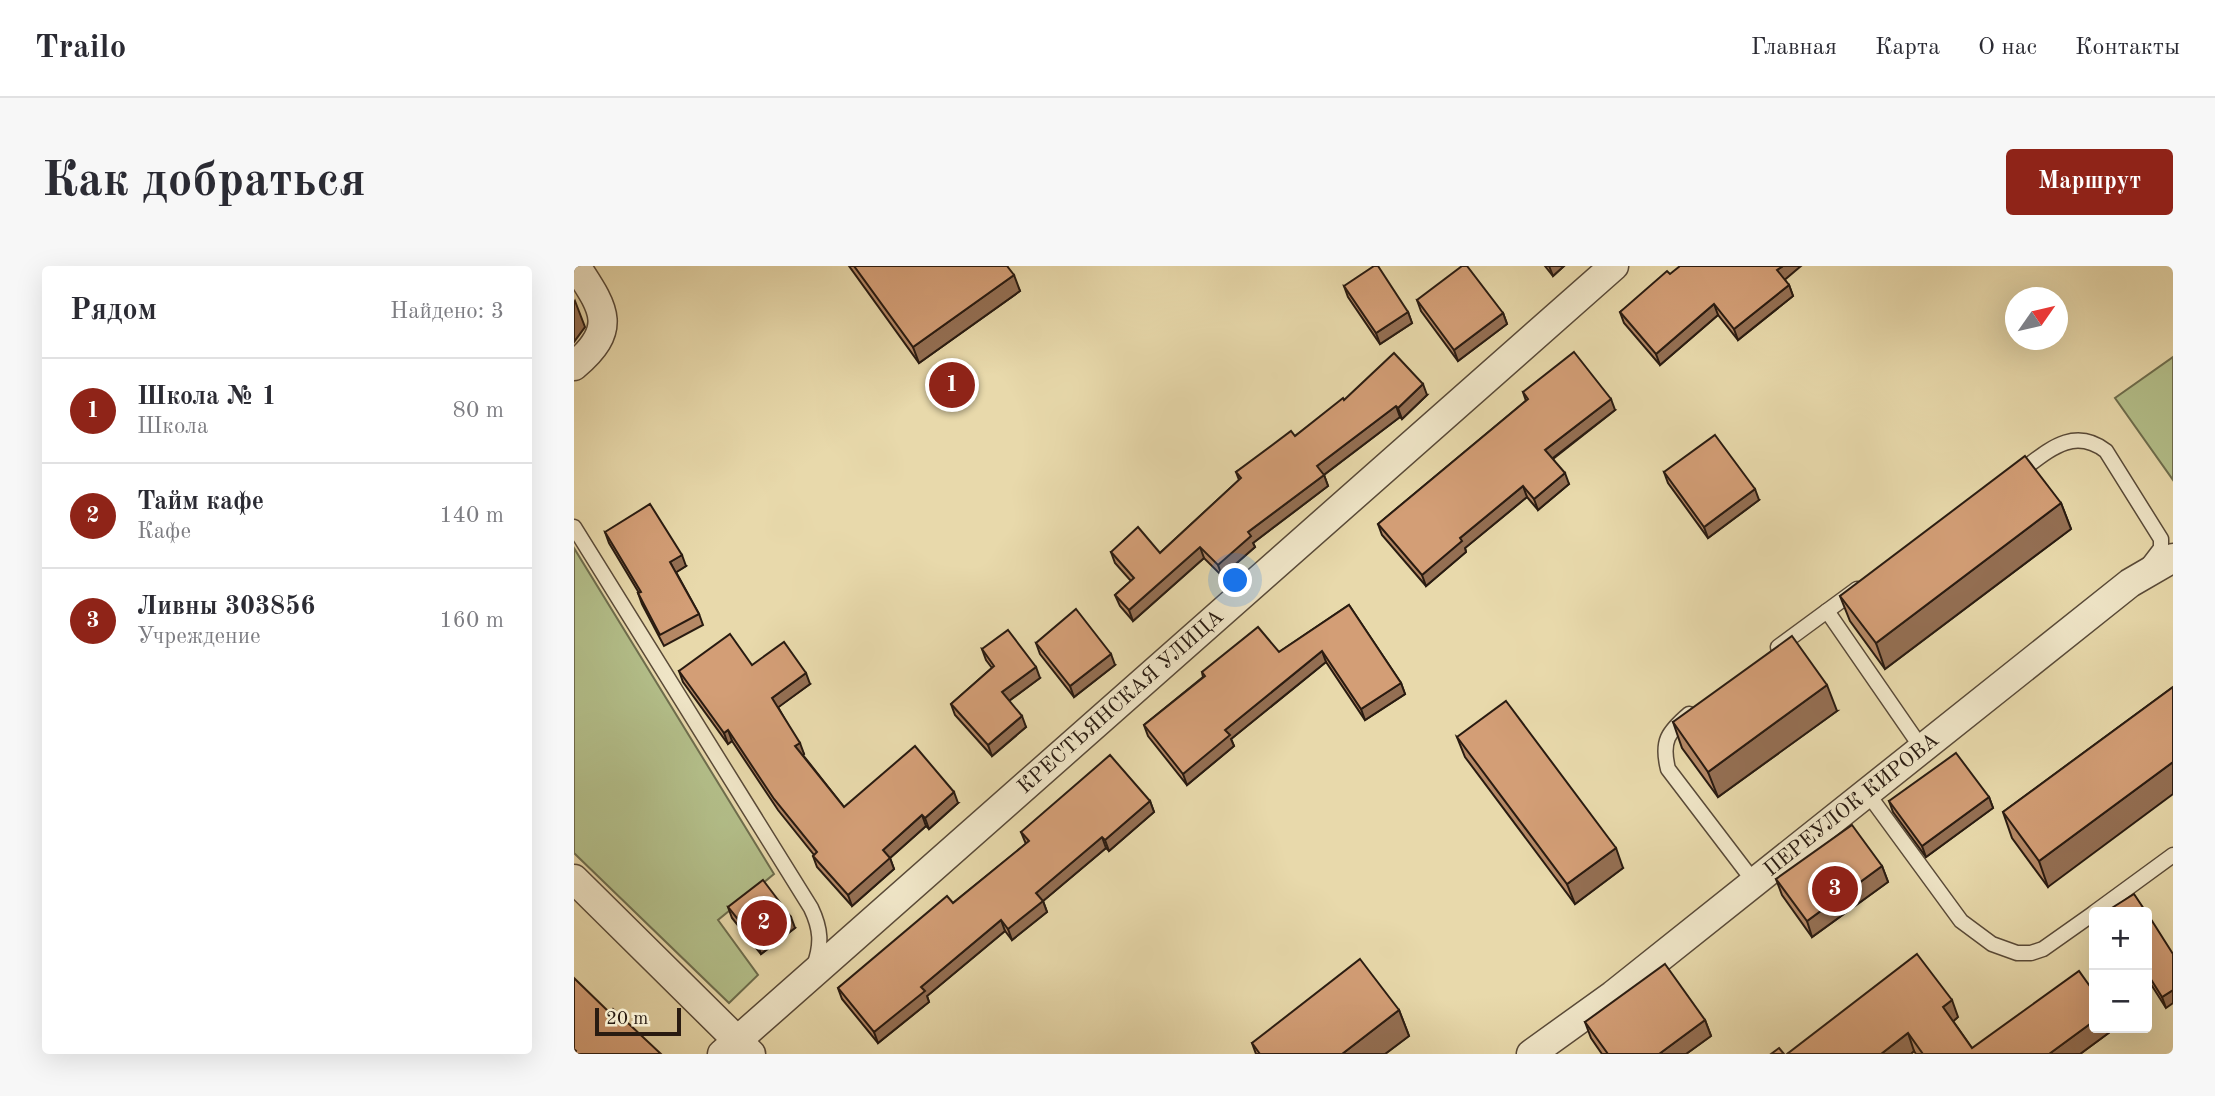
<!DOCTYPE html>
<html lang="ru">
<head>
<meta charset="utf-8">
<style>
  body { margin:0; font-family:"Old Standard TT",serif; background:#f7f7f7; color:#2b2b33 }
  .controls { position:absolute; right:21px; bottom:21px; display:grid; overflow:hidden; border-radius:7px; box-shadow:0 7px 28px #0002 }
  .controls button { width:63px; height:63px; display:grid; place-items:center; padding:0; border:0; border-bottom:2px solid #e1e1e2; background:#fff; color:#2b2b33; font:35px sans-serif }
  .compass { position:absolute; left:1431px; top:21px; width:63px; height:63px; border-radius:50%; background:#fff; box-shadow:0 7px 28px #0002; rotate:56deg }
  .scale { position:absolute; left:21px; bottom:18px; width:86px; box-sizing:border-box; padding-left:7px; border:4px solid #291b11; border-top:0; font-size:19px; line-height:24px; white-space:nowrap; color:#291b11; -webkit-text-stroke:5px #f0e6c8; paint-order:stroke }
  .you { position:absolute; left:662px; top:315px; width:24px; height:24px; margin:-18px; border:5px solid #fff; border-radius:50%; background:#1a73e8; box-shadow:0 0 0 10px #1a73e833 }
  .badge { display:grid; place-items:center; width:46px; height:46px; border-radius:50%; background:#8f2418; color:#fff; font-size:23px; font-weight:700 }
  .pin { position:absolute; translate:-50% -50%; border:4px solid #fff; box-shadow:0 2px 7px #0006 }
  .list { margin:0; padding:0; list-style:none }
  h2 { display:flex; justify-content:space-between; align-items:center; height:91px; margin:0; padding:0 28px; font-size:30px }
  h2 small { font-size:23px; font-weight:400; color:#7c7c81 }
  .list li { display:grid; grid-template-columns:46px 1fr auto; gap:21px; align-items:center; box-sizing:border-box; height:105px; padding:0 28px; border-top:2px solid #e1e1e2 }
  .list b { display:block; font-size:26px; white-space:nowrap }
  .list p { margin:0; font-size:23px; white-space:nowrap; color:#7c7c81 }
  .list em { font-size:23px; font-style:normal; color:#7c7c81 }
  .map { position:relative; flex:none; width:1599px; height:788px; overflow:hidden; border-radius:7px }
  header { display:flex; align-items:center; gap:42px; box-sizing:border-box; height:98px; padding:0 35px; background:#fff; border-bottom:2px solid #e1e1e2 }
  header strong { font-size:33px }
  nav { display:flex; gap:38px; margin-inline-start:auto; font-size:24px }
  .intro { display:flex; align-items:center; justify-content:space-between; box-sizing:border-box; height:168px; padding:0 42px }
  h1 { margin:0; font-size:49px }
  .button { padding:18px 32px; border-radius:7px; background:#8f2418; color:#fff; font-size:24px; font-weight:700 }
  main { display:flex; gap:42px; padding:0 42px }
  aside { flex:1; background:#fff; border-radius:7px; box-shadow:0 7px 28px #0002 }
  .map>svg:first-child { display:block }
  .green { fill:#b4c08b; stroke:#6e6e4e; stroke-width:2 }
  .lines { fill:none; stroke-linecap:round; stroke-linejoin:round }
  .lane-casing { stroke:#594a38; stroke-width:17 }
  .street-casing { stroke:#594a38; stroke-width:31 }
  .lane { stroke:#f0e6c8; stroke-width:14 }
  .street { stroke:#f0e6c8; stroke-width:28 }
  .wall { fill:#b58865; stroke:#291b11; stroke-width:2 }
  .shaded-wall { fill:#946f53; stroke:#291b11; stroke-width:2 }
  .building { fill:#d39e76; stroke:#291b11; stroke-width:2 }
  .labels { text-anchor:middle; dominant-baseline:central; stroke-width:7; stroke-linejoin:round; paint-order:stroke }
  .street-label { font-size:21px; fill:#291b11; stroke:#f0e6c8 }
</style>
</head>
<body>
<header>
<strong>Trailo</strong>
<nav><a>Главная</a><a>Карта</a><a>О нас</a><a>Контакты</a></nav>
</header>
<div class="intro"><h1>Как добраться</h1><a class="button">Маршрут</a></div>
<main>
<aside>
<h2>Рядом<small>Найдено: 3</small></h2>
<ul class="list">
<li><span class="badge">1</span><div><b>Школа № 1</b><p>Школа</p></div><em>80 m</em></li>
<li><span class="badge">2</span><div><b>Тайм кафе</b><p>Кафе</p></div><em>140 m</em></li>
<li><span class="badge">3</span><div><b>Ливны 303856</b><p>Учреждение</p></div><em>160 m</em></li>
</ul>
</aside>
<div class="map">
<svg width="1599" height="788" viewBox="0 0 1599 788">
  <rect width="100%" height="100%" fill="#e8d9ab"/>
  <filter id="stains"><feTurbulence type="fractalNoise" baseFrequency=".00286" numOctaves="4"/><feColorMatrix values="0 0 0 0 .2 0 0 0 0 .09 0 0 0 0 .02 0 0 0 .5 -.17"/></filter>
  <radialGradient id="worn" r=".72"><stop offset=".6" stop-color="#630" stop-opacity="0"/><stop offset="1" stop-color="#630" stop-opacity=".3"/></radialGradient>
  <!-- green -->
  <g class="green">
    <path d="M1599,91V214L1541,132Z"/>
    <path d="M0,282L200,608L144,654L184,709L155,737L0,587Z"/>
  </g>
  <g class="lines">
    <!-- lane casing -->
    <g class="lane-casing">
      <g id="lane">
        <path d="M1444,207C1472,187 1498,159 1532,185L1587,273V282L1574,299"/>
        <path d="M0,261L237,642C247,663 248,678 240,700"/>
        <path d="M1253,345L1283,323"/>
        <path d="M1204,381L1253,345L1349,484"/>
        <path d="M1115,448C1094,466 1087,475 1094,503L1181,617"/>
        <path d="M1294,528L1387,655L1418,678L1443,687H1457L1469,683L1520,647"/>
        <path d="M1521,646L1599,589"/>
      </g>
    </g>
    <!-- street casing -->
    <g class="street-casing">
      <g id="street">
        <path d="M0,100C45,62 30,43 2,0"/>
        <path d="M0,613L177,788"/>
        <path id="s1" d="M148,788L1040,0"/>
        <path id="s2" d="M957,788L1039,729L1556,317L1599,292"/>
      </g>
    </g>
    <!-- lane -->
    <use href="#lane" class="lane"/>
    <!-- street -->
    <use href="#street" class="street"/>
  </g>
  <!-- wall -->
  <g class="wall">
    <path d="M275,0H433L446,25L345,97Z"/>
    <path d="M971,0H990L979,10Z"/>
    <path d="M1096,8L1210,13L1215,19L1219,30L1164,74L1144,49L1086,99L1050,57L1046,46Z"/>
    <path d="M770,20L834,46L838,57L806,78L774,31Z"/>
    <path d="M843,34L929,47L933,58L884,95L847,45Z"/>
    <path d="M949,126L1041,144L979,193L995,218L964,244L953,231L891,282L892,286L852,320L808,269L804,258L952,135Z"/>
    <path d="M853,129L828,153L826,151L750,209L754,220L679,277L681,281L648,310L630,292L559,355L546,340L541,329L557,315L541,297L537,286L586,287L665,214L662,206L721,170L770,134Z"/>
    <path d="M1090,206L1185,234L1134,272L1094,217Z"/>
    <path d="M1487,237L1497,263L1311,403L1276,355L1266,330Z"/>
    <path d="M31,266L112,300L102,306L125,348L129,359L90,380L68,338L64,327H65L35,277Z"/>
    <path d="M775,339L827,417L831,428L791,454L752,396L657,473L660,480L613,519L574,470L570,459L629,411L628,406L705,386Z"/>
    <path d="M462,377L541,399L500,431L466,388Z"/>
    <path d="M408,383L466,412L435,435L452,461L418,490L381,449L377,438L418,402L412,394Z"/>
    <path d="M178,399L236,418L204,441L230,488L229,489L270,541L384,537L355,563L352,560L316,592L320,603L278,640L243,601L239,590L240,589L204,544L158,475L154,478L109,416L105,405Z"/>
    <path d="M1599,421L1474,621L1438,572L1429,546Z"/>
    <path d="M1263,445L1144,531L1108,482L1099,456Z"/>
    <path d="M883,471L1049,602L1001,638L891,491Z"/>
    <path d="M1415,531L1419,542L1352,591L1319,546L1315,535Z"/>
    <path d="M576,535L580,546L535,585L532,582L469,635L473,646L438,674L431,665L353,730L355,736L304,777L268,733L264,722L379,637L452,578L447,566Z"/>
    <path d="M1308,600L1314,616L1238,671L1208,629L1202,613Z"/>
    <path d="M154,641L221,662L187,688L158,652Z"/>
    <path d="M1573,647L1592,742L1573,712Z"/>
    <path d="M825,744L835,770L811,788H682L678,777Z"/>
    <path d="M1384,751L1379,755L1398,782L1540,763L1506,788H1342L1340,785L1337,788H1213Z"/>
    <path d="M1131,754L1137,770L1112,788H1028L1017,772L1011,756Z"/>
  </g>
  <!-- shaded-wall -->
  <g class="shaded-wall">
    <path d="M975,0H990L979,10Z"/>
    <path d="M1209,0H1227L1208,16L1203,4Z"/>
    <path d="M440,9L446,25L345,97L339,81Z"/>
    <path d="M1215,19L1219,30L1164,74L1160,63Z"/>
    <path d="M1,35L11,61L0,76V37Z"/>
    <path d="M1140,38L1144,49L1086,99L1082,88Z"/>
    <path d="M834,46L838,57L806,78L802,67Z"/>
    <path d="M929,47L933,58L884,95L880,84Z"/>
    <path d="M849,118L853,129L828,153L824,142Z"/>
    <path d="M1037,133L1041,144L975,195L971,184Z"/>
    <path d="M822,140L826,151L747,211L743,200Z"/>
    <path d="M991,207L995,218L964,244L960,233Z"/>
    <path d="M750,209L754,220L679,277L681,281L648,310L644,299L674,266Z"/>
    <path d="M949,220L953,231L891,282L892,286L852,320L848,309L886,272Z"/>
    <path d="M1181,223L1185,234L1134,272L1130,261Z"/>
    <path d="M1487,237L1497,263L1311,403L1302,377Z"/>
    <path d="M626,281L630,292L559,355L555,344Z"/>
    <path d="M108,289L112,300L101,307L96,296Z"/>
    <path d="M748,385L752,396L657,473L660,480L613,519L609,508L651,464Z"/>
    <path d="M537,388L541,399L500,431L496,420Z"/>
    <path d="M462,401L466,412L432,437L428,426Z"/>
    <path d="M232,407L236,418L202,443L198,432Z"/>
    <path d="M827,417L831,428L791,454L787,443Z"/>
    <path d="M1253,419L1263,445L1144,531L1134,506Z"/>
    <path d="M448,450L452,461L418,490L414,479Z"/>
    <path d="M154,464L158,475L154,478L150,467Z"/>
    <path d="M226,477L230,488L226,491L221,480Z"/>
    <path d="M1599,496V528L1474,621L1465,595Z"/>
    <path d="M380,526L384,537L355,563L351,552Z"/>
    <path d="M1415,531L1419,542L1352,591L1348,580Z"/>
    <path d="M576,535L580,546L535,585L531,574Z"/>
    <path d="M348,549L352,560L316,592L320,603L278,640L274,629L309,584Z"/>
    <path d="M528,571L532,582L469,635L473,646L438,674L434,663L462,627Z"/>
    <path d="M1042,582L1049,602L1001,638L993,618Z"/>
    <path d="M1308,600L1314,616L1238,671L1233,655Z"/>
    <path d="M217,651L221,662L187,688L183,677Z"/>
    <path d="M427,654L431,665L353,730L355,736L304,777L300,766L347,721Z"/>
    <path d="M1599,724V737L1592,742L1588,731Z"/>
    <path d="M1378,734L1384,751L1375,759L1369,741Z"/>
    <path d="M825,744L835,770L811,788H768Z"/>
    <path d="M1131,754L1137,770L1112,788H1085Z"/>
    <path d="M1520,755V762H1540V763L1506,788H1475Z"/>
    <path d="M1334,767L1340,785L1337,788H1307Z"/>
  </g>
  <!-- building -->
  <g class="building">
    <path d="M280,0H433L440,9L339,81Z"/>
    <path d="M800,0H804L834,46L802,67L770,20Z"/>
    <path d="M888,0H893L929,47L880,84L843,34Z"/>
    <path d="M1106,0H1209L1203,4L1215,19L1160,63L1140,38L1082,88L1046,46L1093,5L1096,8Z"/>
    <path d="M1000,86L1037,133L971,184L991,207L960,233L949,220L886,272L888,275L848,309L804,258L954,133L949,126Z"/>
    <path d="M820,87L849,118L824,142L822,140L743,200L750,209L674,266L677,270L644,299L626,281L555,344L541,329L560,312L537,286L564,261L586,287L667,212L662,206L717,165L721,170L769,132L770,134Z"/>
    <path d="M1141,169L1181,223L1130,261L1090,206Z"/>
    <path d="M1451,190L1487,237L1302,377L1266,330Z"/>
    <path d="M76,238L108,289L96,296L125,348L86,369L64,327L67,326L31,266Z"/>
    <path d="M775,339L827,417L787,443L748,385L651,464L656,469L609,508L570,459L631,410L628,406L684,361L705,386Z"/>
    <path d="M502,343L537,388L496,420L462,377Z"/>
    <path d="M434,364L462,401L428,426L448,450L414,479L377,438L420,400L408,383Z"/>
    <path d="M156,368L178,399L210,376L232,407L198,432L226,477L221,480L270,541L341,480L380,526L351,552L348,549L309,584L316,592L274,629L239,590L243,586L200,533L154,464L150,467L105,405Z"/>
    <path d="M1218,370L1253,419L1134,506L1099,456Z"/>
    <path d="M1599,421V496L1465,595L1429,546Z"/>
    <path d="M932,435L1042,582L993,618L883,471Z"/>
    <path d="M1382,487L1415,531L1348,580L1315,535Z"/>
    <path d="M536,489L576,535L531,574L528,571L462,627L469,635L434,663L427,654L347,721L351,725L300,766L264,722L373,630L379,637L455,575L447,566Z"/>
    <path d="M1278,559L1308,600L1233,655L1202,613Z"/>
    <path d="M189,614L217,651L183,677L154,641Z"/>
    <path d="M1560,628L1572,646H1533V645Z"/>
    <path d="M1573,647L1599,688V724L1588,731L1573,707Z"/>
    <path d="M1343,688L1378,734L1369,741L1398,782L1505,705L1520,726V755L1475,788H1349L1334,767L1307,788H1213Z"/>
    <path d="M786,693L825,744L768,788H686L678,777Z"/>
    <path d="M1091,698L1131,754L1085,788H1034L1011,756Z"/>
    <path d="M0,712L36,747L39,743L87,788H0L2,785L0,783Z"/>
    <path d="M1205,782L1210,788H1197Z"/>
  </g>
  <g class="labels">
    <!-- street labels -->
    <g class="street-label">
      <text stroke="none"><textPath href="#s1" startOffset="532">КРЕСТЬЯНСКАЯ УЛИЦА</textPath></text>
      <text stroke="none"><textPath href="#s2" startOffset="406">ПЕРЕУЛОК КИРОВА</textPath></text>
    </g>
  </g>
  <rect width="100%" height="100%" filter="url(#stains)"/>
  <rect width="100%" height="100%" fill="url(#worn)"/>
</svg>
<div class="controls">
<button>+</button>
<button>−</button>
</div>
<svg class="compass" viewBox="-18 -18 36 36"><path d="M0-13l5 13h-10z" fill="#e53935"/><path d="M0 13l5-13h-10z" fill="#7c7c81"/></svg>
<div class="scale">20 m</div>
<div class="you"></div>
<div class="pin badge" style="left:378px;top:119px">1</div>
<div class="pin badge" style="left:190px;top:657px">2</div>
<div class="pin badge" style="left:1261px;top:623px">3</div>
</div>
</main>
</body>
</html>
